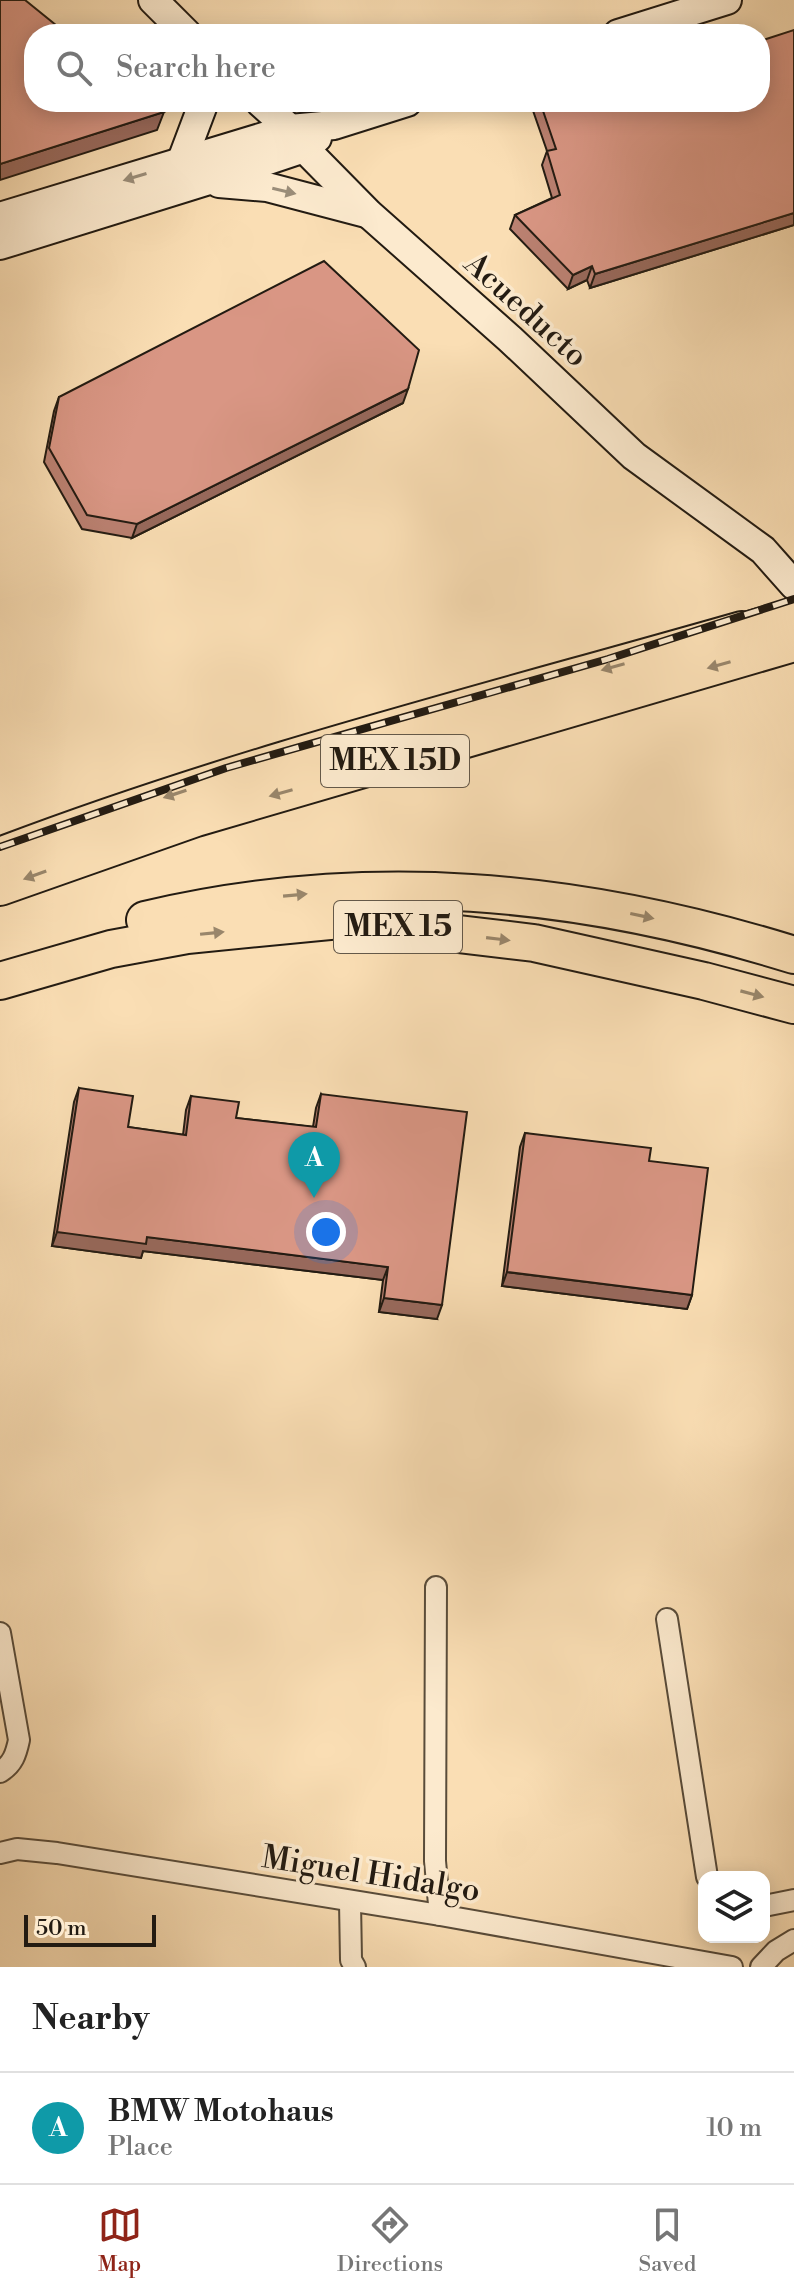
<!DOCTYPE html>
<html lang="en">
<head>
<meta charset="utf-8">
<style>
  body { margin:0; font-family:"Libre Bodoni",serif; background:#f6f6f6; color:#222 }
  .controls { position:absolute; right:24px; bottom:24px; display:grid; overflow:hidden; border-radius:16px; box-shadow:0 4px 20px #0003 }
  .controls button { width:72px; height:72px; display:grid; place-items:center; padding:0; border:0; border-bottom:2px solid #e0e0e0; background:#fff; color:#222; font:40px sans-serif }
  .scale { position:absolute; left:24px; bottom:20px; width:132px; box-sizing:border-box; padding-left:8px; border:4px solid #231b12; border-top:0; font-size:22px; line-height:28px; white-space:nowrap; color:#231b12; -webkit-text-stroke:6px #fceace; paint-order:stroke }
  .you { position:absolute; left:326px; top:1232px; width:28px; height:28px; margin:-20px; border:6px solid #fff; border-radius:50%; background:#1a73e8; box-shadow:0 0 0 12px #1a73e833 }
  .badge { display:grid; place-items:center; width:52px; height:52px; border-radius:50%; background:#8f2418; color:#fff; font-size:26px; font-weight:700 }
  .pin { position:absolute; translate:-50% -66px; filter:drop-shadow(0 2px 4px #0008) }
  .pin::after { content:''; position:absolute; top:42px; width:28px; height:24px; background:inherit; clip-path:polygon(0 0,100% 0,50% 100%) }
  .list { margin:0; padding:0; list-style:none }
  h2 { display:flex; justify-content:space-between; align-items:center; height:104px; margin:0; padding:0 32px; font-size:34px }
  h2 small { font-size:26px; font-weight:400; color:#767676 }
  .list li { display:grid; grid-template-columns:52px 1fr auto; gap:24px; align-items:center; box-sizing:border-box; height:112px; padding:0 32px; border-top:2px solid #e0e0e0 }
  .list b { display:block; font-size:30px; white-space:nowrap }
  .list p { margin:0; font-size:26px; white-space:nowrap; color:#767676 }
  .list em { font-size:26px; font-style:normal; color:#767676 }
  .icon { flex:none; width:44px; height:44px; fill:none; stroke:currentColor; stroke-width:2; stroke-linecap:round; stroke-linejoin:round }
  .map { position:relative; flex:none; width:794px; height:1967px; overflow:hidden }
  .search { position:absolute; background:#fff; box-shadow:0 4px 20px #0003; left:24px; right:24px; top:24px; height:88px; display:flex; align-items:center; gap:20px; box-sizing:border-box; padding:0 28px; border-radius:32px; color:#767676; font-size:30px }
  .sheet { height:216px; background:#fff }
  nav { display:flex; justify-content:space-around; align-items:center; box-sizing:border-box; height:112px; border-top:2px solid #e0e0e0; background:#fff; font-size:22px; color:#767676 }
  nav a { display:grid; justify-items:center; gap:4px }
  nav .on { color:#8f2418 }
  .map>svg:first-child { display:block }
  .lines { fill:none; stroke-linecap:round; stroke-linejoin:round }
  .street-casing { stroke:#594c3a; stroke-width:24 }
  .secondary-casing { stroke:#231b12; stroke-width:32 }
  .primary-casing { stroke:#231b12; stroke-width:36 }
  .highway-casing { stroke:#231b12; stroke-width:40 }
  .street { stroke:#fceace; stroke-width:20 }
  .secondary { stroke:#fceace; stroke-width:28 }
  .primary { stroke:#fadeb4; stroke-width:32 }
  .highway { stroke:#fadeb4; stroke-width:36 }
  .rail-casing { stroke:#231b12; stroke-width:8 }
  .rail { stroke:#fceace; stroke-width:5; stroke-dasharray:15; stroke-linecap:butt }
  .wall { fill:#bb8172; stroke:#231b12; stroke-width:2 }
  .shaded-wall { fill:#98695c; stroke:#231b12; stroke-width:2 }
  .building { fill:#d99684; stroke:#231b12; stroke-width:2 }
  .oneway { fill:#9a8d79 }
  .oneway2 { fill:#99866b }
  .labels { text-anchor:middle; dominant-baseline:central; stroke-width:7; stroke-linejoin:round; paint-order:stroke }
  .shield { fill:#fceace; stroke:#64594a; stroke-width:2 }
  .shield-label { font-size:30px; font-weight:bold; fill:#231b12 }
  .street-label { font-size:32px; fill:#231b12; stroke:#fceace }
</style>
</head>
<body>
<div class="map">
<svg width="794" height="1967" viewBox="0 0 794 1967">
  <rect width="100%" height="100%" fill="#fadeb4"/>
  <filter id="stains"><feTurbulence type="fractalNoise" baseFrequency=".0025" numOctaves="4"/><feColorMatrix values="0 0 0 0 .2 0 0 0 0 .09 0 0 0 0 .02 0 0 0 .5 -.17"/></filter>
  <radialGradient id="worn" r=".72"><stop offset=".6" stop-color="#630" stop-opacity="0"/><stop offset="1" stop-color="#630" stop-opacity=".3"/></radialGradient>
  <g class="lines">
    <!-- street casing -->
    <g class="street-casing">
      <g id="street">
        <path d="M436,1587L435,1861L440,1915"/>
        <path d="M667,1619L707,1877"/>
        <path d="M0,1633L19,1740C16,1754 13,1764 0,1772"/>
        <path d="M0,1853L17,1849L57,1853L440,1915L732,1967"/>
        <path d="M350,1902L351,1960L355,1967"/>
        <path d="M764,1906L794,1900"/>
        <path d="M761,1967L776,1951L794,1940"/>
      </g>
    </g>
    <!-- secondary casing -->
    <g class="secondary-casing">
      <g id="secondary">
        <path d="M153,0L187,34"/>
        <path d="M618,34L727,0"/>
        <path d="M260,102L290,129L304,148L369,214L510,339L634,456L763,550L794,585"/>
        <path d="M181,163L204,102"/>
        <path d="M219,183L267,187L366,213"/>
        <path d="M0,217L290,129L334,125L407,102"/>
        <path d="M0,245L206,181L304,148L317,138"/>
      </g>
    </g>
    <!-- primary casing -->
    <g class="primary-casing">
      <path id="primary" d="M742,630L794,615"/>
    </g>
    <!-- highway casing -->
    <g class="highway-casing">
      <g id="highway">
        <path d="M0,856C241,764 494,701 742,630"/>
        <path d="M0,887L196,818L794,643"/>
        <path d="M145,920C365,868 579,888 794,955"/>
        <path d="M0,981L111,949L187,935L340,920L534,943L704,981L794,1005"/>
      </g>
    </g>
    <!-- street -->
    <use href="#street" class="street"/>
    <!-- secondary -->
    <use href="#secondary" class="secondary"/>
    <!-- primary -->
    <use href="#primary" class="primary"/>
    <!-- highway -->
    <use href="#highway" class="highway"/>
    <!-- rail casing -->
    <g class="rail-casing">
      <path id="rail" d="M0,847L226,768L608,659L794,599"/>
    </g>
    <!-- rail -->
    <use href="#rail" class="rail"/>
  </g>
  <!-- wall -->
  <g class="wall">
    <path d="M794,30V225L590,288L587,280L568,289L510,229L515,215L552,198L542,165L547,151L530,102H760Z"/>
    <path d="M59,397L403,403L132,538L82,529L44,462L54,411Z"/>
    <path d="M79,1088L128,1127L183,1135L186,1110L191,1096L236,1118L313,1127L316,1108L321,1094L437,1319L379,1312L383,1280L143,1251L141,1258L52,1246L74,1102Z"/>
    <path d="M525,1133L649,1161L692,1295L687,1309L502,1286L520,1147Z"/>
  </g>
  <!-- shaded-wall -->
  <g class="shaded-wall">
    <path d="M164,112L157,130L0,180V164Z"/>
    <path d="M794,213V225L590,288L595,274Z"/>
    <path d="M592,266L587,280L568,289L573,275Z"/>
    <path d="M408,389L403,403L132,538L137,524Z"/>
    <path d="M57,1232L147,1237L388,1267L383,1280L143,1251L141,1258L52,1246Z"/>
    <path d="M507,1272L692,1295L687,1309L502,1286Z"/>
    <path d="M384,1298L442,1305L437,1319L379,1312Z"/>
  </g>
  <!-- building -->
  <g class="building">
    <path d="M0,0H25L67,34H34V102H151L164,112L0,164Z"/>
    <path d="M668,28L672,34H650Z"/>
    <path d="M794,30V213L595,274L592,266L573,275L515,215L560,195L547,151L556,149L540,102H760V41Z"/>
    <path d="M324,261L419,350L408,389L137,524L87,515L49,448L59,397Z"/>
    <path d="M79,1088L133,1096L128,1127L186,1135L191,1096L239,1102L236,1118L316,1127L321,1094L467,1112L442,1305L384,1298L388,1267L147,1237L146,1244L57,1232Z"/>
    <path d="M525,1133L651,1148L649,1161L708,1168L692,1295L507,1272Z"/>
  </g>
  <!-- one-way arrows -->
  <defs><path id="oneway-solid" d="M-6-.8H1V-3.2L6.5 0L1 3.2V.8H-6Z" transform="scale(2)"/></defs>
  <g class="oneway">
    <use href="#oneway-solid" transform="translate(135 177) rotate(163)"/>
    <use href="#oneway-solid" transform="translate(284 191) rotate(13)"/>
  </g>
  <g class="oneway2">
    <use href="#oneway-solid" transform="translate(719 665) rotate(164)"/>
    <use href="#oneway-solid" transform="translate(613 667) rotate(164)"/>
    <use href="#oneway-solid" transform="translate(281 793) rotate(164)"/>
    <use href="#oneway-solid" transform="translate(175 794) rotate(162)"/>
    <use href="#oneway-solid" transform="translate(35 875) rotate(160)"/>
    <use href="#oneway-solid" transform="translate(295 895) rotate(-5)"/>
    <use href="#oneway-solid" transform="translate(642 916) rotate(12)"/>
    <use href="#oneway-solid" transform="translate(212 933) rotate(-6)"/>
    <use href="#oneway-solid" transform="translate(498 939) rotate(7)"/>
    <use href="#oneway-solid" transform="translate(752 994) rotate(15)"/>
  </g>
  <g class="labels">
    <!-- shield labels -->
    <g class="shield">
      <rect x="321" y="735" width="148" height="52" rx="6"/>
      <rect x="334" y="901" width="128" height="52" rx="6"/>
    </g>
    <g class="shield-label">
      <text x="395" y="761">MEX 15D</text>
      <text x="398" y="927">MEX 15</text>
    </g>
    <!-- street labels -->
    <g class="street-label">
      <text transform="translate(526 310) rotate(42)">Acueducto</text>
      <text transform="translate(371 1874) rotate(9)">Miguel Hidalgo</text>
    </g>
  </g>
  <rect width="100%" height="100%" filter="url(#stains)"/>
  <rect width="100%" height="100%" fill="url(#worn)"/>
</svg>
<div class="controls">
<button><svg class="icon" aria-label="layers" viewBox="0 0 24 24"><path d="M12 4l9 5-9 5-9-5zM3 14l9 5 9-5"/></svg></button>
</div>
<div class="scale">50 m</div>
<div class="you"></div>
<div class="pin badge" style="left:314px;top:1198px;background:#0f9aa8">A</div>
<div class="search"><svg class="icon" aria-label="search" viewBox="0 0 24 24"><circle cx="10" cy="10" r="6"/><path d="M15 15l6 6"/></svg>Search here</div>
</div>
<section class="sheet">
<h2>Nearby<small></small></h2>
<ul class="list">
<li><span class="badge" style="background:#0f9aa8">A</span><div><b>BMW Motohaus</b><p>Place</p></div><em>10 m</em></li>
</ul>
</section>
<nav>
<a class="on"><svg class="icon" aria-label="map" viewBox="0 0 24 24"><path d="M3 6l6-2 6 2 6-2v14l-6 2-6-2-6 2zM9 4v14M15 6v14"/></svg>Map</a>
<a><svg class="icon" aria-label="directions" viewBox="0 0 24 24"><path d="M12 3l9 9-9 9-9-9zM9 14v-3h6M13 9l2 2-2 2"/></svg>Directions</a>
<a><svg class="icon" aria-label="saved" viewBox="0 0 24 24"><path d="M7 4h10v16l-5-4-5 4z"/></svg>Saved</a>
</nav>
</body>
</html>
